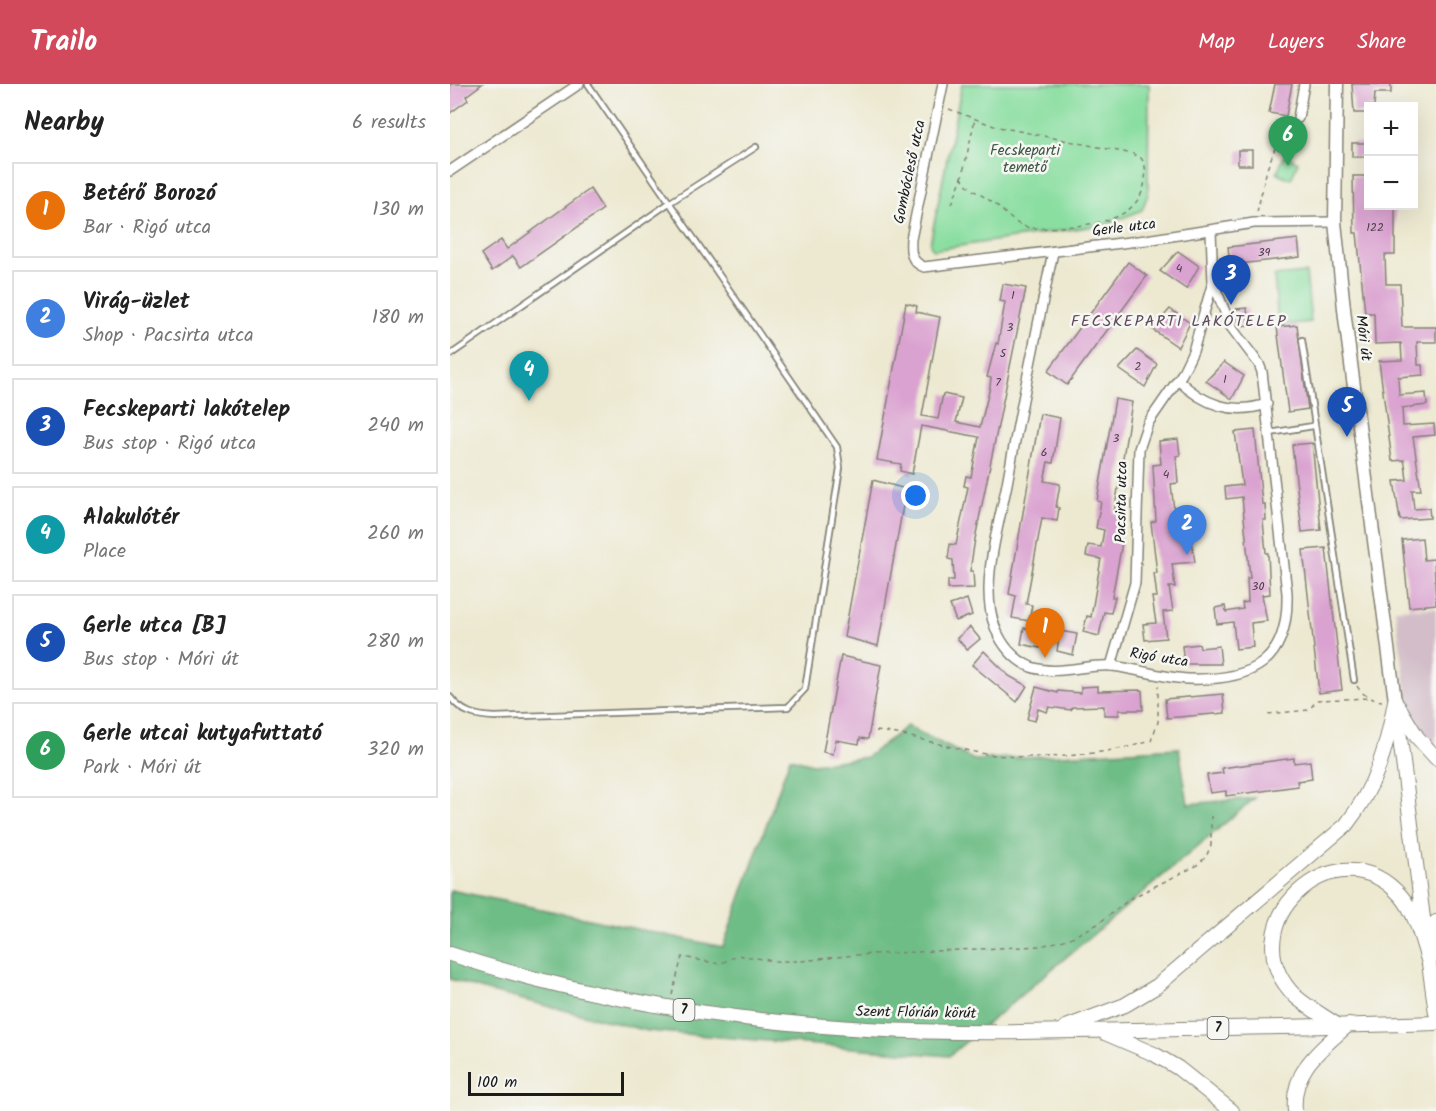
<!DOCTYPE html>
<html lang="en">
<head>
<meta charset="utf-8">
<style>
  body { margin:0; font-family:Kalam,sans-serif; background:#f2f2f2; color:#222 }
  .controls { position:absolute; right:18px; top:18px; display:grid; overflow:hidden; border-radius:0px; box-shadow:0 6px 24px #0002 }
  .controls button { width:54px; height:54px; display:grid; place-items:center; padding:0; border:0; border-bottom:2px solid #e0e0e0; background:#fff; color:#222; font:30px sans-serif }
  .scale { position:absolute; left:18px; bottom:15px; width:156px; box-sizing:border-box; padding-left:6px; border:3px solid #1c1c1c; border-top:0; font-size:16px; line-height:21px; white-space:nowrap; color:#1c1c1c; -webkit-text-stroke:4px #f6f6f2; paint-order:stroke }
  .you { position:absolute; left:466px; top:412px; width:21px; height:21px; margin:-15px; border:4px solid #fff; border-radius:50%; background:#1a73e8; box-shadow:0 0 0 9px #1a73e833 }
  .badge { display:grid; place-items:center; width:39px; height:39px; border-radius:50%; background:#d1495b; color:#fff; font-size:20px; font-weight:700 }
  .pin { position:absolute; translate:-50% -50px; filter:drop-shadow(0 2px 3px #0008) }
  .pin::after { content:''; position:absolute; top:32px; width:21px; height:18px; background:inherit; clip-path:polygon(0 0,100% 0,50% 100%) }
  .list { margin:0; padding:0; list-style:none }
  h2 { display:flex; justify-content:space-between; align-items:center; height:78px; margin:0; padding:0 24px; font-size:26px }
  h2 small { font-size:20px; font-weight:400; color:#767676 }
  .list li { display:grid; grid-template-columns:39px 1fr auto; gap:18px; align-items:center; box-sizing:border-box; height:96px; margin:0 12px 12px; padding:0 12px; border:2px solid #e0e0e0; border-radius:0px }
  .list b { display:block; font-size:22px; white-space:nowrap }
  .list p { margin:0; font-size:20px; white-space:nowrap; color:#767676 }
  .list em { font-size:20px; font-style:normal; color:#767676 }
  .map { position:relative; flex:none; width:986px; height:1027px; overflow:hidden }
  header { display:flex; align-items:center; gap:36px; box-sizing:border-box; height:84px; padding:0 30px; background:#d1495b; color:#fff }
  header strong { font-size:28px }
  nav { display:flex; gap:33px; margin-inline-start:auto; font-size:21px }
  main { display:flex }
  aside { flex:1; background:#fff }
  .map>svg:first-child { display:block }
  .industrial { fill:#d2bdc8 }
  .green { fill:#89dea0; stroke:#527d5e; stroke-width:1.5 }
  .forest { fill:#6ebd86; stroke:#456c51; stroke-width:1.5 }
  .building { fill:#daa2d0 }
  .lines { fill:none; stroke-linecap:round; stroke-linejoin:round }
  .service-casing { stroke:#848276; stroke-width:8 }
  .minor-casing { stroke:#848276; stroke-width:12 }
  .secondary-casing { stroke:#848276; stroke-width:15 }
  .primary-casing { stroke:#848276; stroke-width:16 }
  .path { stroke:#848276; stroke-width:1.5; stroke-dasharray:4.5 4.5; stroke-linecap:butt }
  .service { stroke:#fff; stroke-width:4.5 }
  .minor { stroke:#fff; stroke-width:9 }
  .secondary { stroke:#fff; stroke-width:12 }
  .primary { stroke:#fff; stroke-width:14 }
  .labels { text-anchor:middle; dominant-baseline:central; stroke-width:5; stroke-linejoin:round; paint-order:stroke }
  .number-label { font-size:12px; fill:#4c3e49 }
  .shield { fill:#f6f6f2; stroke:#5d5d5c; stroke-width:1.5 }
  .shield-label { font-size:14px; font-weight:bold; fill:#1c1c1c }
  .park-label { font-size:15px; fill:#3d5644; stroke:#f6f6f2 }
  .street-label { font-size:15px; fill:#1c1c1c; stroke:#f6f6f2 }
  .neighbourhood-label { font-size:16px; letter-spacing:1.5px; fill:#5e4b5b; stroke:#f6f6f2 }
</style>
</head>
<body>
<header>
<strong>Trailo</strong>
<nav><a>Map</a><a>Layers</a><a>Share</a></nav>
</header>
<main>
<aside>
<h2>Nearby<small>6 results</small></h2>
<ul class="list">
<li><span class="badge" style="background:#e8710a">1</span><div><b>Betérő Borozó</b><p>Bar · Rigó utca</p></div><em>130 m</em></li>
<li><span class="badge" style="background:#3f7fe0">2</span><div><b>Virág-üzlet</b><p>Shop · Pacsirta utca</p></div><em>180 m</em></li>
<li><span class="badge" style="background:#1a4fb4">3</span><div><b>Fecskeparti lakótelep</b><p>Bus stop · Rigó utca</p></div><em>240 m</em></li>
<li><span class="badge" style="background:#0f9aa8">4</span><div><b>Alakulótér</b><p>Place</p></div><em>260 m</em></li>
<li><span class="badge" style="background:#1a4fb4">5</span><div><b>Gerle utca [B]</b><p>Bus stop · Móri út</p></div><em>280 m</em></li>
<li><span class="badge" style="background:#2e9e5b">6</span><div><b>Gerle utcai kutyafuttató</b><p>Park · Móri út</p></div><em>320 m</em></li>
</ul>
</aside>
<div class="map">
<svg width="986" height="1027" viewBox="0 0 986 1027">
  <rect width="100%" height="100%" fill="#f6f6f2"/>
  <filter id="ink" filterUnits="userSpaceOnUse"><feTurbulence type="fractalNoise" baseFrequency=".0167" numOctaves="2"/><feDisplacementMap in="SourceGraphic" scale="12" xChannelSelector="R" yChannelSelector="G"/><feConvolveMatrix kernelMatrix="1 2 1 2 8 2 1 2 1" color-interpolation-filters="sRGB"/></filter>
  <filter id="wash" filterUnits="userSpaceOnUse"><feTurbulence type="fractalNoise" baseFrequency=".008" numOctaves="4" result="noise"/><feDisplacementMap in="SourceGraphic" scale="24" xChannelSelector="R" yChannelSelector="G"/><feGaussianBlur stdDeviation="1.35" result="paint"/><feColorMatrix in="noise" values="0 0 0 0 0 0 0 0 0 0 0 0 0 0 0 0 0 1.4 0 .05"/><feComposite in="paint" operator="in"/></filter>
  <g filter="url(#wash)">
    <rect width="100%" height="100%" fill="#ede9d1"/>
    <!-- industrial -->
    <path class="industrial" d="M986,524V664L964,659L945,525Z"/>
    <!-- green -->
    <g class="green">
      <path d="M512,0H699L698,110L692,126L658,140L483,166L480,160Z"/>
      <path d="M834,72L848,78L841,95L827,89Z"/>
      <path d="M856,189L861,238L828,241L824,192Z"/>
    </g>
    <!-- forest -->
    <path class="forest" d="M457,642L524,676L729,664L738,720L805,714L499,972L198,947L33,906L0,895V806L273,863L340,674L363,680L417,673Z"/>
    <g id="blocks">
      <!-- building -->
      <g class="building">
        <path d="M0,0H32L16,12L18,16L0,29Z"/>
        <path d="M825,0H842L836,32L819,29Z"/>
        <path d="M902,0H941V9H925L924,22H918V29H904Z"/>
        <rect x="902" y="59" width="16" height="14"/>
        <rect x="788" y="66" width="14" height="15"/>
        <path d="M903,92H918V122H945V171H935L936,200H950L952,243H986V258H967L968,281H972L973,291L948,293L949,311L976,309L977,321L952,324L953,342L984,340L985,351L963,353L971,406H962L964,425L979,424L980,434L950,436L944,397L957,396L955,380L954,376L942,377L929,277L952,276L951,259L925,260L924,229H915L907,149H904Z"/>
        <path d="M140,105L153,125L71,183L63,172L42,187L31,170L51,156L57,165Z"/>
        <path d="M848,155L850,173L780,181L778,163Z"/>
        <path d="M728,167L749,182L736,205L710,187Z"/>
        <path d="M678,178L697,192L617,301L598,287Z"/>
        <path d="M553,200L576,204L525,455L520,487H523L524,504L498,505V496H504L503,476L498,475L500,460L506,461L518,403L514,402L516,392L521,393L529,353L471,342L462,390L450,387L451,380L427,376L456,219L467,222L466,228L490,233L472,332L488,335L493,310L512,314L506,338L530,343L540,303L541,294L537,293L546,259L548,260L555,218L550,217Z"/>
        <path d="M797,224L799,241L789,242L786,225Z"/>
        <path d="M720,225L740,239L728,263L702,245Z"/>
        <path d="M847,241L858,325L838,328L827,243Z"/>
        <path d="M687,266L707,280L695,303L669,285Z"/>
        <path d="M774,278L794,292L782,315L756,297Z"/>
        <path d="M665,315L682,318L664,429L671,430L665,458L672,459L662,513H665L661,529L654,528L649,552L633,548L637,532L641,533L651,475L636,472L638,461L651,463L654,446L646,444L651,418L647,417Z"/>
        <path d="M590,330L610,334L603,379L598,378L594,397L610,400L606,423L609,424L607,437L592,434L576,520L582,521L579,537L562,534L566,512L559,510Z"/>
        <path d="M805,346L812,420H815L816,436H813L816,469H818L820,510L812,511L817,537L801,539L803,563L786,565L783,538L767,540L765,524L775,522L776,528L793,525L792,519L798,518L797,494H800L792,413L776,415L775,403L792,401L785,348Z"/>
        <path d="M728,355L730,371L726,372L728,399L721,400L725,435L727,442L739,441L745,478L722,480L725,503H719L723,527L713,528L716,554L695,556L693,540L706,539L702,513H707L704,489H707L701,438L706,437L703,381L711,380L709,357Z"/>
        <path d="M862,359L871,446L852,448L842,361Z"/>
        <path d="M423,396L456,405L428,562L394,553Z"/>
        <path d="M972,454L974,476L984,475L986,520L959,523L952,456Z"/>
        <path d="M876,464L892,606L869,609L853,466Z"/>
        <path d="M517,515L522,531L506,537L500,521Z"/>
        <path d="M520,543L530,555L517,566L507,554Z"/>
        <path d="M574,544L593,548L590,564L571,560Z"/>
        <path d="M610,547L627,550L623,571L607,567Z"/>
        <path d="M749,560L750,564L769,562L771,580H734L732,562Z"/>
        <path d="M534,567L559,592L577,602L567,618L522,581Z"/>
        <path d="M391,572L431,581L418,655L410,654L409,660L386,656L383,670L373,668Z"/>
        <path d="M648,602V607L692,606L693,626H669V631H654V622L622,623L621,626L599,623L597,628L588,625L585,637L577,635L586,603L608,609V607L631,609V603Z"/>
        <path d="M773,610L775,629L717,634L715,615Z"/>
        <path d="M844,674V679L860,677L862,695L847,697L848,702L776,712V707L760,709L757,691L773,689L772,684Z"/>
      </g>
    </g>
  </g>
  <g filter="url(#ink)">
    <use href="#blocks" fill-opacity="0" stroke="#848276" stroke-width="1.5"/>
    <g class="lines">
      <!-- service casing -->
      <g class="service-casing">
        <g id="service">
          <path d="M852,256L904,596"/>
          <path d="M0,271L219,119L306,63"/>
          <path d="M820,349L863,342"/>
          <path d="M0,613C12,629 25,632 45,633L338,623L355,605L390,384L387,363L138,0"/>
        </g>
      </g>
      <!-- minor casing -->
      <g class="minor-casing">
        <g id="minor">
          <path d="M493,0L461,155C460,168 461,178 474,183L696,156L804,139L885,138"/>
          <path d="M848,34L854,0"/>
          <path d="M0,87L129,0"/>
          <path d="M603,168C587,245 571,322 557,400C549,441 529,503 545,543C551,560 564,576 581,583C607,592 635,580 662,582C688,585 713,594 738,595C803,597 839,578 837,509L812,288L809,280L781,243L763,198L761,147"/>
          <path d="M728,296C754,321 782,331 817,320"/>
          <path d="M661,582L685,499L689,365L698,339L732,290L743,267L763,198"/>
        </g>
      </g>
      <!-- secondary casing -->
      <g class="secondary-casing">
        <path id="secondary" d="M887,0L885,138L895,234L945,617"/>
      </g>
      <!-- primary casing -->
      <g class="primary-casing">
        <g id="primary">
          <path d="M948,622L967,653L986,674"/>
          <path d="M947,631L975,850"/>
          <path d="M0,870C134,914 276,937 417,945C521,951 627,947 731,945C816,943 901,942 986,939"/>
          <path d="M978,872L986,929"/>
          <path d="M980,876L986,838"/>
          <path d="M887,941C874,932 857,923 845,912C776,843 886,738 951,812C966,829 972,857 979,879"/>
          <path d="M616,943L675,921L707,902L896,741C926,703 937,663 945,617"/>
          <path d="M655,949L704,970L728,984L782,1027"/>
          <path d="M845,1027C841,986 871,965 898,941"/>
        </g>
      </g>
      <!-- path -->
      <g class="path">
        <path d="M499,25L544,42L683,70L691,74C696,81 696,87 695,96C690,137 643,141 610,143C598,144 584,146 573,142C560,137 551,123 539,116C528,108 518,106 512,93"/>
        <path d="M502,120L512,93L525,35"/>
        <path d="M807,128L817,85L837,33"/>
        <path d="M907,602C912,611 922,616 932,617"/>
        <path d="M818,630L859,626L867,616L921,614"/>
        <path d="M426,647C457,650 485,660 515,666C571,679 647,673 701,657L708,638V602"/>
        <path d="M222,911L232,873L270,880L288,871L324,877H352L404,871L591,862L618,855L648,840L681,814L746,782L756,773L761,761V732"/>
      </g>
      <!-- service -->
      <use href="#service" class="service"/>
      <!-- minor -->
      <use href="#minor" class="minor"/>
      <!-- secondary -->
      <use href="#secondary" class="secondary"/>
      <!-- primary -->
      <use href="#primary" class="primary"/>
    </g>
  </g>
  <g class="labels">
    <!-- number labels -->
    <g class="number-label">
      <text x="925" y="143">122</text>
      <text x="814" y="168">39</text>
      <text x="729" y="184">4</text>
      <text x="563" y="211">1</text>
      <text x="560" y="243">3</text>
      <text x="553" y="269">5</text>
      <text x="688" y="282">2</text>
      <text x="775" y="295">1</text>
      <text x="548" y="298">7</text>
      <text x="666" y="354">3</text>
      <text x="594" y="368">6</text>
      <text x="716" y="390">4</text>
      <text x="808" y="502">30</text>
    </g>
    <!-- shield labels -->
    <g class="shield">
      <rect x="223.5" y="915" width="21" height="22" rx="4.5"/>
      <rect x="757.5" y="933" width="21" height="22" rx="4.5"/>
    </g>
    <g class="shield-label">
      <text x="234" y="926">7</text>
      <text x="768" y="944">7</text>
    </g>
    <!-- park labels -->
    <g class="park-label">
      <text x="575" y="67">Fecskeparti<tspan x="575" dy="17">temető</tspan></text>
    </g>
    <!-- street labels -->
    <g class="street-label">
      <text transform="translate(460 88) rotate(-78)">Gombócleső utca</text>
      <text transform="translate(674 144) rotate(-7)">Gerle utca</text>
      <text transform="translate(913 254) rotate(83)">Móri út</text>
      <text transform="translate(672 418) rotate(-89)">Pacsirta utca</text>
      <text transform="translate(709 574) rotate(9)">Rigó utca</text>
      <text transform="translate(466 929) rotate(1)">Szent Flórián körút</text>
    </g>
    <!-- neighbourhood labels -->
    <g class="neighbourhood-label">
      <text x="729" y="237">FECSKEPARTI LAKÓTELEP</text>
    </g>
  </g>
</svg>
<div class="controls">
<button>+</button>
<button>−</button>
</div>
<div class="scale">100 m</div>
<div class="you"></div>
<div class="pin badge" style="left:595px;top:574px;background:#e8710a">1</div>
<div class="pin badge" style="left:737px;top:471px;background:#3f7fe0">2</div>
<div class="pin badge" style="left:781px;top:221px;background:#1a4fb4">3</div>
<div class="pin badge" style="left:79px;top:317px;background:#0f9aa8">4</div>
<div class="pin badge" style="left:897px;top:353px;background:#1a4fb4">5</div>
<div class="pin badge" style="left:838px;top:82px;background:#2e9e5b">6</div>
</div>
</main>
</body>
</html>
